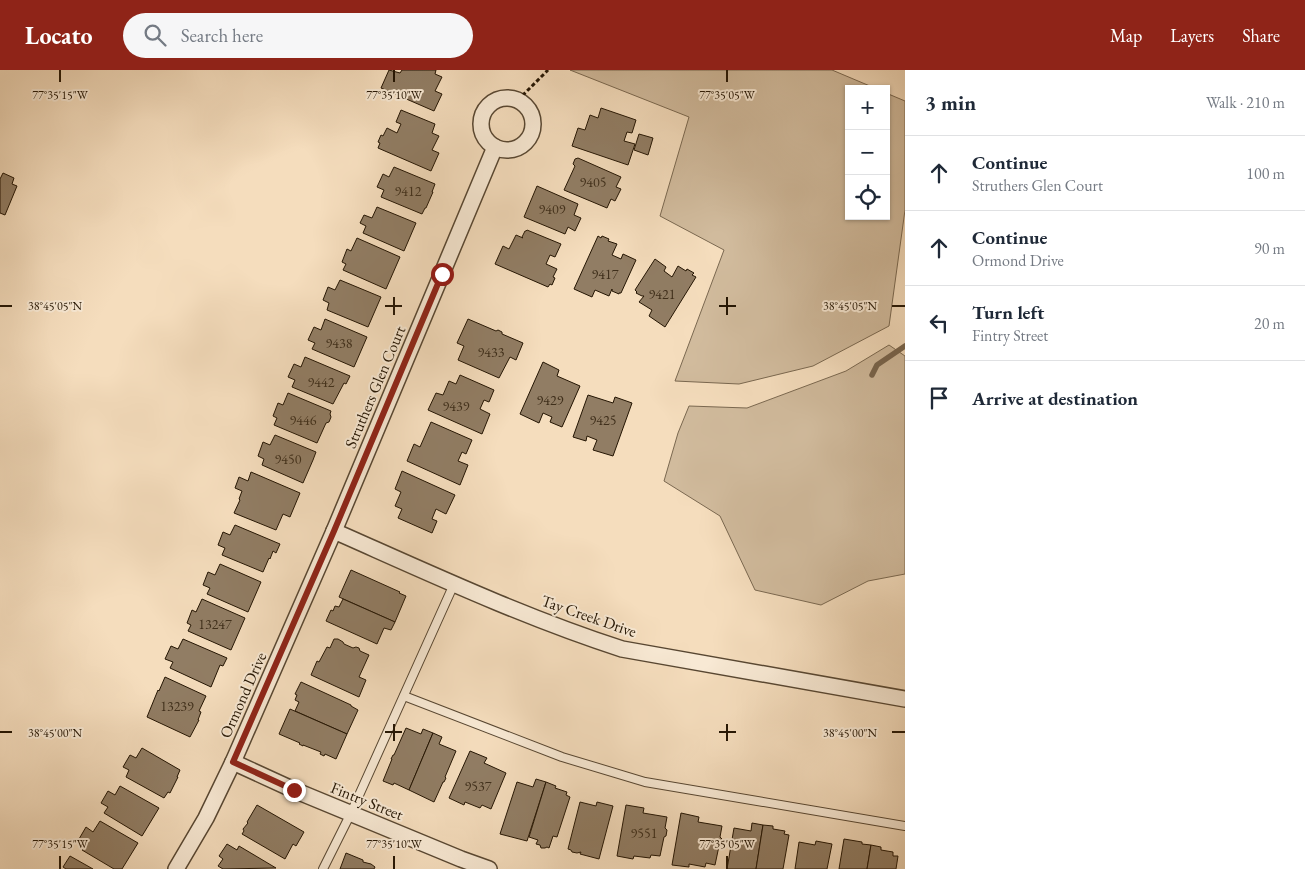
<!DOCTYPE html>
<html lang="en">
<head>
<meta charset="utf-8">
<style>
  body { margin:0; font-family:"EB Garamond",serif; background:#f6f6f7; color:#1f2937 }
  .controls { position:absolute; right:15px; top:15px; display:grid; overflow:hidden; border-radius:0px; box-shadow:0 1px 4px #0004 }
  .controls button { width:45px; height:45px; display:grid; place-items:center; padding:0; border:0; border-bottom:1px solid #e0e1e3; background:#fff; color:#1f2937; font:25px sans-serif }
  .stop { position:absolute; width:15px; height:15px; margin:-11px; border:4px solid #8f2418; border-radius:50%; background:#fff }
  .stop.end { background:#8f2418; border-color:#fff; box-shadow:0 1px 5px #0008 }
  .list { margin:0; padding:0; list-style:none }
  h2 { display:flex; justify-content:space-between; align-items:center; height:65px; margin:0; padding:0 20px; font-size:21px }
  h2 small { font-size:16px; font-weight:400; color:#747a83 }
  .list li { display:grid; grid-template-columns:32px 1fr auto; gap:15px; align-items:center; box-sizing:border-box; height:75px; padding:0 20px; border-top:1px solid #e0e1e3 }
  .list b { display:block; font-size:19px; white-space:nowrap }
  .list p { margin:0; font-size:16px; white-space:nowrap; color:#747a83 }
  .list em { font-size:16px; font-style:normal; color:#747a83 }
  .icon { flex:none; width:28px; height:28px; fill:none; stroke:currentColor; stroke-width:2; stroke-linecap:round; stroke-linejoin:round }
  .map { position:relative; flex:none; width:905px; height:799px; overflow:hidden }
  header { display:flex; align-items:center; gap:30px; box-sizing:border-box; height:70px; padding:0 25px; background:#8f2418; color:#fff }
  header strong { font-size:24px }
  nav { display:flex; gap:28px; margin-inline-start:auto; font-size:18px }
  .search { width:350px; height:45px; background:#f6f6f7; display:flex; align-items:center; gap:12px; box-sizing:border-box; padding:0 18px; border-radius:28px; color:#747a83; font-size:19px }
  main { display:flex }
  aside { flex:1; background:#fff }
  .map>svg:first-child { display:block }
  .green { fill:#d1bb9d; stroke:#7a6850 }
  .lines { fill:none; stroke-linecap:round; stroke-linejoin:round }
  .stream { stroke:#77644d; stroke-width:5.5 }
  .building { fill:#917d64; stroke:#241503 }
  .lane-casing { stroke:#584732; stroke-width:10 }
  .street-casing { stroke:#584732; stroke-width:18 }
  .path { stroke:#241503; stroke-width:3; stroke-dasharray:4 2.5; stroke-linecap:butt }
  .lane { stroke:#f8e9d4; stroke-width:8 }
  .street { stroke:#f8e9d4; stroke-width:15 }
  .route { stroke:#8f2418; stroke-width:6 }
  .ticks { fill:none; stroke:#241503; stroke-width:2 }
  .labels { text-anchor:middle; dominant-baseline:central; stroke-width:4; stroke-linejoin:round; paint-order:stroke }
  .number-label { font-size:14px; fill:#3f2f1b }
  .street-label { font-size:16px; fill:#241503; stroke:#f8e9d4 }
  .ticks-label { font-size:12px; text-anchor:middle; fill:#241503; stroke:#f8e9d4; stroke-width:4; stroke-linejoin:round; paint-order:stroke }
</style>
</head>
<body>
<header>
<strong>Locato</strong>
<div class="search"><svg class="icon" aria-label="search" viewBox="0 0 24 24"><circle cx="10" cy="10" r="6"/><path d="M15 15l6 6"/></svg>Search here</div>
<nav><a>Map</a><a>Layers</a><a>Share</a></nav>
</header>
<main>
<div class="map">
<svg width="905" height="799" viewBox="0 0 905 799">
  <rect width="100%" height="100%" fill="#f5ddbd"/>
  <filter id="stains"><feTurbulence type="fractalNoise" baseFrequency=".004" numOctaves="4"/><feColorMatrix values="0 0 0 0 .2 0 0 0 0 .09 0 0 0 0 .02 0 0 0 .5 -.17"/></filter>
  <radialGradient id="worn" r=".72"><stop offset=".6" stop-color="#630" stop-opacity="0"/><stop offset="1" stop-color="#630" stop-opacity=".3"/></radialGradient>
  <!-- green -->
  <g class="green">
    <path d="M570,0H832L877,19H849V146H886V23L905,31V140L889,256L813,296L739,314L675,311L724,180L660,146L689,47Z"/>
    <path d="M889,275L905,286V504L868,511L821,535L755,520L720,446L664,411L678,363L689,336L747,338L846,301Z"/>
  </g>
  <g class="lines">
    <!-- stream -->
    <path class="stream" d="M872,305L877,295L905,276"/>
  </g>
  <!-- building -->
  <g class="building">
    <path d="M389,0L400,3L402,0H436L435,4L442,7L435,21L442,24L434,41L381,18Z"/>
    <path d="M601,38L636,50L632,63L627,62L624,71L635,74L628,95L572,76L578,58L585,60L590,45L598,48Z"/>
    <path d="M401,40L435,54L432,63L439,66L432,80L439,83L431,101L378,78L380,73L378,72L381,65L383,66L387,58L397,63L401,54L396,52Z"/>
    <path d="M639,64L653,68L648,85L634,80Z"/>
    <path d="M578,88L621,107L616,117L621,119L615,131L611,129L607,138L564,120L575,96L573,94L575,89Z"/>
    <path d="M394,97L435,114L432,122H433L426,138H425L422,144L381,127L384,120L377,117L383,104L389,107Z"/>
    <path d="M3,103L14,108L12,114L17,116L5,145L0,143V109Z"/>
    <path d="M537,116L578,134L574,145L581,148L575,161L568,157L565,164L524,147Z"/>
    <path d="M377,137L416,153L404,181L363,163L366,156L360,153L364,145L372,148Z"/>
    <path d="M527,160L561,174L555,187L550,185L546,194L557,199L553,207L555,208L552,215L550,214L548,217L495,194L503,176L509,179L516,165L523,168L522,167L525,161H526Z"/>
    <path d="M598,166L601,168L602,166L609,169L608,171L617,174L612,185L621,189L623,184L636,190L621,223H619V224L612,221V219L609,226L595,220L592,227L574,219Z"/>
    <path d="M357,168L400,187L386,219L343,200L346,194L342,192L347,179L351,181Z"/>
    <path d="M655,189L666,197L664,201L672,207L678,196L686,201L687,199L694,203L692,205L696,207L665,257L649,246L652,240L639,232L644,226H642L636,223L637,222L635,220Z"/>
    <path d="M340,210L381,227L368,257L327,240L329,233L323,230L328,217L335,220Z"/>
    <path d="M325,249L367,267L354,297L312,279L315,273L308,270L314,257L321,260Z"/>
    <path d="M468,249L496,261L498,260L502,262V264L523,273L516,290L510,287L499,308L458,290L464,276L457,273Z"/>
    <path d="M305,287L350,306L346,314L344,313L333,334L292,317L295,310L288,307L294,294L301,297Z"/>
    <path d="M543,292L559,300L557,306L580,316L562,357L550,352L552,347L543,343L539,353L520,344Z"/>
    <path d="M460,305L494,320L489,332L484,330L480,339L490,344L482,364L428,340L436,323L443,325L449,311L456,314Z"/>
    <path d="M288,323L331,341L330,344L331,347L329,352L326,353L317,373L274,355L277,348L273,346L278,333L283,335Z"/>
    <path d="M588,325L613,333L615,327L632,333L613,386L593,380L597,370L587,366L586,371L573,367Z"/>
    <path d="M431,352L472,370L466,384L462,382L458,391L468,395L460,415L407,391L414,374L420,377Z"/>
    <path d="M275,365L316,382L313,390L303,413L262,395L264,389L258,386L263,372L270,375Z"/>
    <path d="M402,401L455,425L446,444L436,439L432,449L437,451L432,463L398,448L402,439L395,436L401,422L395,419Z"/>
    <path d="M251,402L300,423L290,447L283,444L276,460L234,443L240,430L239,429L242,421L235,418L239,407L248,411Z"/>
    <path d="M235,455L280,474L276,483L273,481L270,489L269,488L263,502L222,485L225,478L218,475L223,462L230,465Z"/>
    <path d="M220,494L261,512L248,542L207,524L210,518L203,515L208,502L215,505Z"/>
    <path d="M351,500L400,522L399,523L406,526L395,552L339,527Z"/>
    <path d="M202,529L245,548L231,580L188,561L191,555L187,553L192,540L196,542Z"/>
    <path d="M343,529L395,552L391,560L384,558L377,574L326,551L331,540L333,541L335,536L339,537Z"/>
    <path d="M183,569L227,588L223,596L220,595L211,617L170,598L173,592L165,589L171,576L178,579Z"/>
    <path d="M334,569H338L343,572L344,574L353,578L356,577L359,578L360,581L369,585L359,607L366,610L359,627L311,605L317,591L319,592L327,577L330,578Z"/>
    <path d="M165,607L206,626L199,641L201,642L198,650H199L190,667L147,647L158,620L159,621Z"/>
    <path d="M301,612L351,635V636L358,640L347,664L295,641L299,632L295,630L297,625L295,624Z"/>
    <path d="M290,639L347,664L336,689L325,684L324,686L320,684L321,682L303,675V676L299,674L300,673L279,664Z"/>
    <path d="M406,658L421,664L423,659L433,663L409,720L394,713L393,715L383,711L392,689H391L393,685H394Z"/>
    <path d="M433,663L442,667L439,674L456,681L445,707L446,708L444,712H443L434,732L409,720Z"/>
    <path d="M142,678L180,700L177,707H178L170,723L168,722L164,728L126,707L129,700L123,697L130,685L136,688Z"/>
    <path d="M470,681L487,688L484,693L506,703L491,739L482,735L480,738L465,732L464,735L449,728Z"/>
    <path d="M536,709L546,712L527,771L500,764L517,712L533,717Z"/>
    <path d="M546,712L556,716L555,718L567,722L566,725L570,727L557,767L553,766L549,778L547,777L545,778H541L540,775L536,774L538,770L529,767Z"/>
    <path d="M120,716L159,738L142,766L104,743L108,737L101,733L108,721L115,725Z"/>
    <path d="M580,732L596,736L597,732L613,736L599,789L580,784L581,782L577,783L572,782L571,780L568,779Z"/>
    <path d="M257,735L304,762L296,776L293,774L285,789L242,764L244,761L243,759L248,753L247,752Z"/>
    <path d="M626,735L644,738L643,743L667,747L665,758L667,760L666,766L664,767L660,786L651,785L650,788L634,786L633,789L617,786Z"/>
    <path d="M681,743L699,747L698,752L722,756L720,767L722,769L721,774L719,776L715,795L706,793L705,797L689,794V797L672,795Z"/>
    <path d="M100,751L138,773L122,799H114L82,780L86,774L79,769L86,757L93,762Z"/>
    <path d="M752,753L763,755L756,799H727L734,758L751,761Z"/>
    <path d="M763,755L773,756V759L785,761L784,764L789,765L783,799H756Z"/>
    <path d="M844,769L862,772V774L871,775L867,799H839Z"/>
    <path d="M816,771L832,774L827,799H795L799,772L815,775Z"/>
    <path d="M227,774L237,780L239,776L276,798L223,799L218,796L223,789L219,786Z"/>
    <path d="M871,775L881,777V780L893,782V786H898L896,799H867Z"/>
    <path d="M346,783L363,790V792L371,794L375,797L374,799H340Z"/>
    <path d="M70,786L93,799H66L63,797Z"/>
  </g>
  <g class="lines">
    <!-- lane casing -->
    <g class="lane-casing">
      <g id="lane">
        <path d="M404,626L562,687L645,712L905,756"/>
        <path d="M323,799L351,743L454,514"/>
      </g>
    </g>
    <!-- street casing -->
    <g class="street-casing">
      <g id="street">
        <circle cx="507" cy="54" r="26"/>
        <path d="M334,461C429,503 523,547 622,579L905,629"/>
        <path d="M233,692L294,720L461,789L489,799"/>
        <path d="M176,799L206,748L233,692L334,461L495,77"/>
      </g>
    </g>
    <!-- path -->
    <path class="path" d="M518,30L548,0"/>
    <!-- lane -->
    <use href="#lane" class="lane"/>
    <!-- street -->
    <use href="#street" class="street"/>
  </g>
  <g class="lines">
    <!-- route -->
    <path class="route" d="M294,720L233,692L334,461L442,204"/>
  </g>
  <!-- ticks -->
  <path class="ticks" d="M60,0V12M394,0V12M727,0V12M394,227V245M727,227V245M0,236H12M385,236H402M719,236H736M892,236H905M394,654V671M727,654V671M0,662H12M385,662H402M719,662H736M892,662H905M60,786V799M394,786V799M727,786V799"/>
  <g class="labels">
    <!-- number labels -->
    <g class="number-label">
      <text x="593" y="112">9405</text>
      <text x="408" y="121">9412</text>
      <text x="552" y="139">9409</text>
      <text x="605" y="204">9417</text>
      <text x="662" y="224">9421</text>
      <text x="339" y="273">9438</text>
      <text x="491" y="282">9433</text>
      <text x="321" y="312">9442</text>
      <text x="550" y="330">9429</text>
      <text x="456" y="336">9439</text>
      <text x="303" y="350">9446</text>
      <text x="603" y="350">9425</text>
      <text x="288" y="389">9450</text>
      <text x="215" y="554">13247</text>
      <text x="177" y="636">13239</text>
      <text x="478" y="716">9537</text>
      <text x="644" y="763">9551</text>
    </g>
    <!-- street labels -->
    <g class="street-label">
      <text transform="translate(375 317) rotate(-67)">Struthers Glen Court</text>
      <text transform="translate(589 546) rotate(19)">Tay Creek Drive</text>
      <text transform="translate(243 625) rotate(-66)">Ormond Drive</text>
      <text transform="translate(367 731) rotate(22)">Fintry Street</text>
    </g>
  </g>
  <g class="ticks-label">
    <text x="60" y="29">77°35'15"W</text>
    <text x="394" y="29">77°35'10"W</text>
    <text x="727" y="29">77°35'05"W</text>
    <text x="55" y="240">38°45'05"N</text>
    <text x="850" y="240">38°45'05"N</text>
    <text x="55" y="667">38°45'00"N</text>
    <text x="850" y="667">38°45'00"N</text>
    <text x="60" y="778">77°35'15"W</text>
    <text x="394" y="778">77°35'10"W</text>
    <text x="727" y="778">77°35'05"W</text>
  </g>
  <rect width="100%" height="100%" filter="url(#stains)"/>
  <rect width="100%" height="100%" fill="url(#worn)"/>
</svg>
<div class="controls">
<button>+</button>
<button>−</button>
<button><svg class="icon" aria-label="locate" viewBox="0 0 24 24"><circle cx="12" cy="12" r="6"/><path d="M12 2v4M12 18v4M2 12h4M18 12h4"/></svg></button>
</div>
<div class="stop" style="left:442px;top:204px"></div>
<div class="stop end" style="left:294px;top:720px"></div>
</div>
<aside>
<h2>3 min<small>Walk · 210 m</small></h2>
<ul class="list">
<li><svg class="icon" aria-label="ahead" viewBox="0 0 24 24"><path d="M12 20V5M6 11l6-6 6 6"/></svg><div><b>Continue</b><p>Struthers Glen Court</p></div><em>100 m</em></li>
<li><svg class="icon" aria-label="ahead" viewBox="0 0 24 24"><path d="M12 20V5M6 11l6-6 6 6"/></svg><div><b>Continue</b><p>Ormond Drive</p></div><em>90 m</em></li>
<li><svg class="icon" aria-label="left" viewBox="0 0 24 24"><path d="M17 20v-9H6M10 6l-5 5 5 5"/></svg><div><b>Turn left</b><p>Fintry Street</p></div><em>20 m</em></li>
<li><svg class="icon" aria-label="arrive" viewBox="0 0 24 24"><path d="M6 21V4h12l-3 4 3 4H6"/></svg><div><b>Arrive at destination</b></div></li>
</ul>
</aside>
</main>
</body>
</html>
